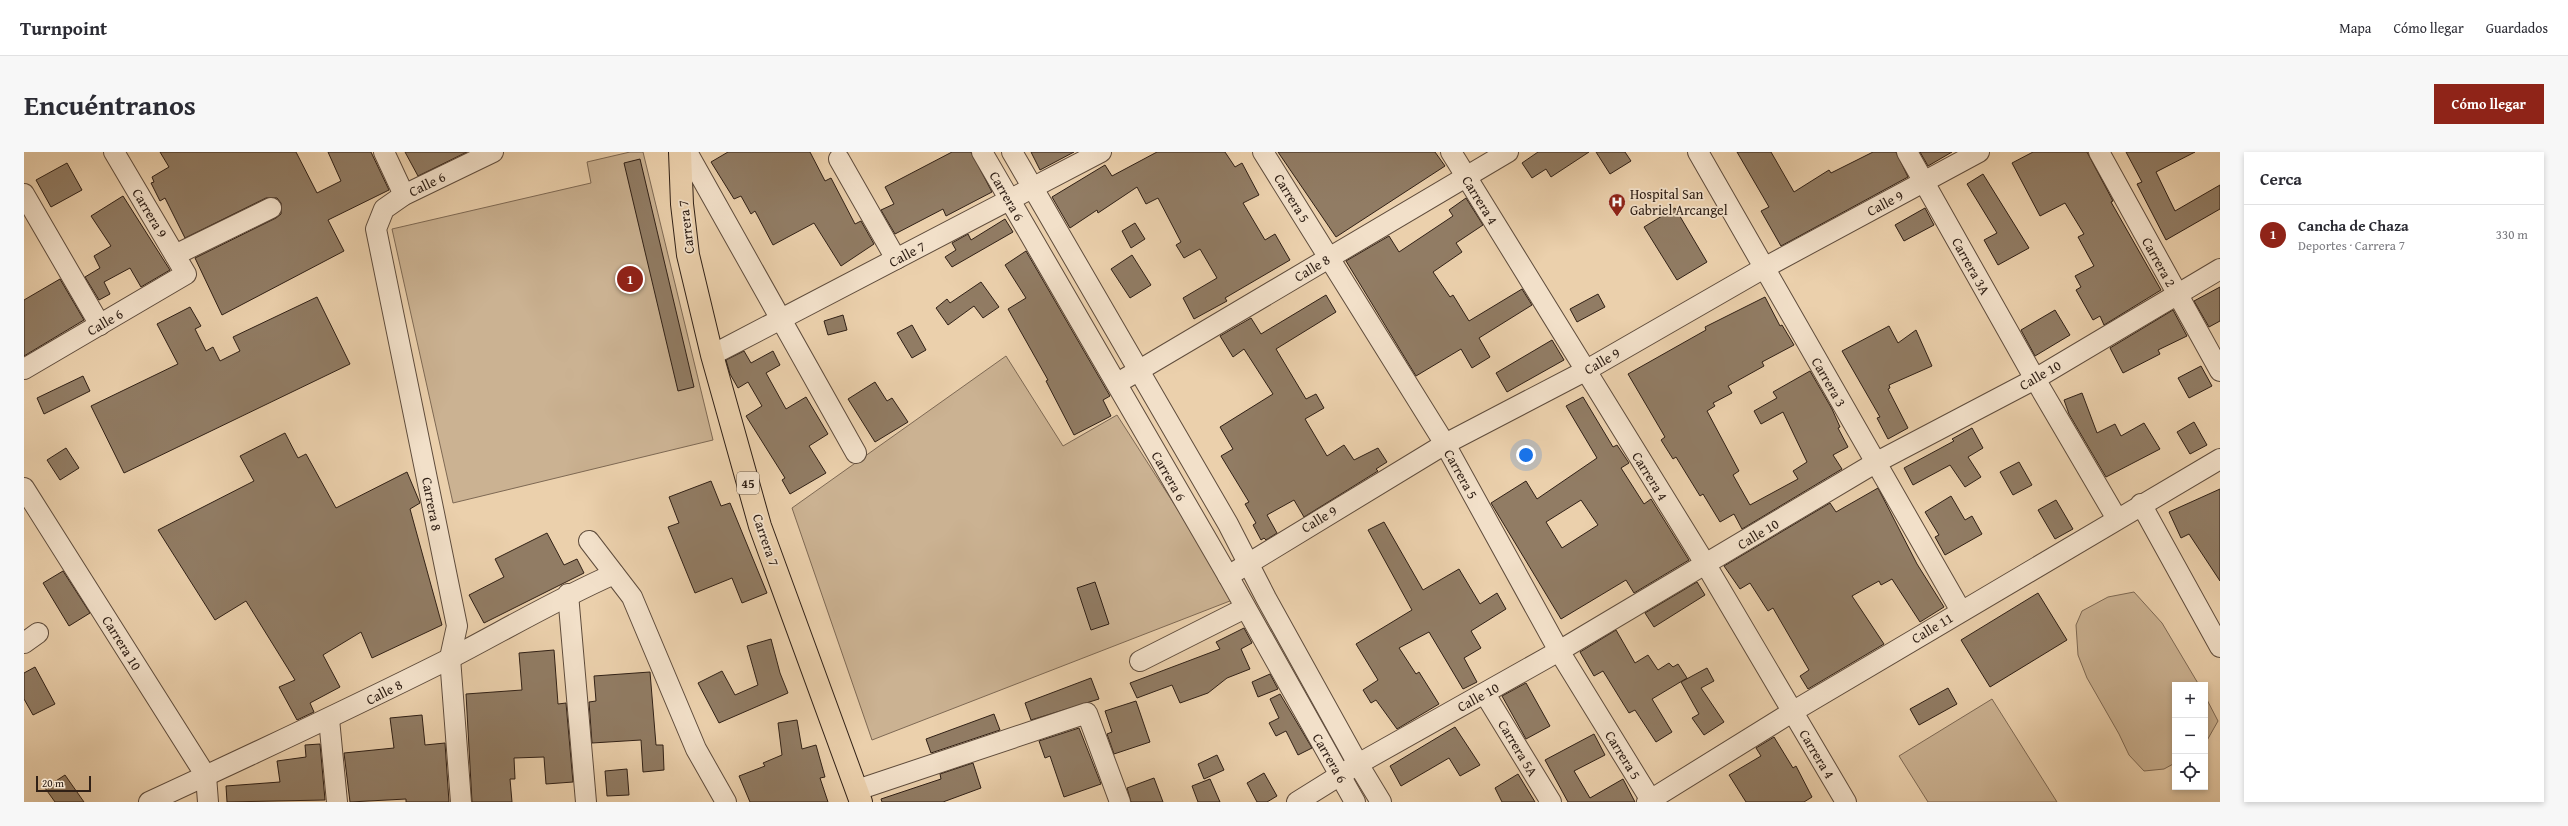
<!DOCTYPE html>
<html lang="es">
<head>
<meta charset="utf-8">
<style>
  body { margin:0; font-family:"Gentium Book Plus",serif; background:#f7f7f7; color:#2b2b33 }
  .controls { position:absolute; right:12px; bottom:12px; display:grid; overflow:hidden; border-radius:0px; box-shadow:0 2px 6px #0003 }
  .controls button { width:36px; height:36px; display:grid; place-items:center; padding:0; border:0; border-bottom:1px solid #e1e1e2; background:#fff; color:#2b2b33; font:20px sans-serif }
  .scale { position:absolute; left:12px; bottom:10px; width:55px; box-sizing:border-box; padding-left:4px; border:2px solid #302016; border-top:0; font-size:11px; line-height:14px; white-space:nowrap; color:#302016; -webkit-text-stroke:3px #f2e0c9; paint-order:stroke }
  .you { position:absolute; left:1502px; top:303px; width:14px; height:14px; margin:-10px; border:3px solid #fff; border-radius:50%; background:#1a73e8; box-shadow:0 0 0 6px #1a73e833 }
  .badge { display:grid; place-items:center; width:26px; height:26px; border-radius:50%; background:#8f2418; color:#fff; font-size:13px; font-weight:700 }
  .pin { position:absolute; translate:-50% -50%; border:2px solid #fff; box-shadow:0 1px 4px #0006 }
  .list { margin:0; padding:0; list-style:none }
  h2 { display:flex; justify-content:space-between; align-items:center; height:52px; margin:0; padding:0 16px; font-size:17px }
  h2 small { font-size:13px; font-weight:400; color:#7c7c81 }
  .list li { display:grid; grid-template-columns:26px 1fr auto; gap:12px; align-items:center; box-sizing:border-box; height:60px; padding:0 16px; border-top:1px solid #e1e1e2 }
  .list b { display:block; font-size:15px; white-space:nowrap }
  .list p { margin:0; font-size:13px; white-space:nowrap; color:#7c7c81 }
  .list em { font-size:13px; font-style:normal; color:#7c7c81 }
  .icon { flex:none; width:22px; height:22px; fill:none; stroke:currentColor; stroke-width:2; stroke-linecap:round; stroke-linejoin:round }
  .map { position:relative; flex:none; width:2196px; height:650px; overflow:hidden; border-radius:0px }
  header { display:flex; align-items:center; gap:24px; box-sizing:border-box; height:56px; padding:0 20px; background:#fff; border-bottom:1px solid #e1e1e2 }
  header strong { font-size:19px }
  nav { display:flex; gap:22px; margin-inline-start:auto; font-size:14px }
  .intro { display:flex; align-items:center; justify-content:space-between; box-sizing:border-box; height:96px; padding:0 24px }
  h1 { margin:0; font-size:28px }
  .button { padding:10px 18px; border-radius:0px; background:#8f2418; color:#fff; font-size:14px; font-weight:700 }
  main { display:flex; gap:24px; padding:0 24px }
  aside { flex:1; background:#fff; border-radius:0px; box-shadow:0 2px 6px #0003 }
  .map>svg:first-child { display:block }
  .green { fill:#cbb292; stroke:#7e6954 }
  .building { fill:#917c64; stroke:#302016; fill-rule:evenodd }
  .lines { fill:none; stroke-linecap:round; stroke-linejoin:round }
  .minor-casing { stroke:#5f4c3c; stroke-width:22 }
  .major-casing { stroke:#302016; stroke-width:24 }
  .minor { stroke:#f2e0c9; stroke-width:20 }
  .major { stroke:#ebd0ac; stroke-width:22 }
  .labels { text-anchor:middle; dominant-baseline:central; stroke-width:3.5; stroke-linejoin:round; paint-order:stroke }
  .shield { fill:#f2e0c9; stroke:#6a5a4c; stroke-width:1 }
  .shield-label { font-size:13px; font-weight:bold; fill:#302016 }
  .street-label { font-size:14px; fill:#302016; stroke:#f2e0c9 }
  .poi-label { font-size:14px; fill:#302016; stroke:#f2e0c9; text-anchor:start }
</style>
</head>
<body>
<header>
<strong>Turnpoint</strong>
<nav><a>Mapa</a><a>Cómo llegar</a><a>Guardados</a></nav>
</header>
<div class="intro"><h1>Encuéntranos</h1><a class="button">Cómo llegar</a></div>
<main>
<div class="map">
<svg width="2196" height="650" viewBox="0 0 2196 650">
  <rect width="100%" height="100%" fill="#ebd0ac"/>
  <filter id="stains"><feTurbulence type="fractalNoise" baseFrequency=".005" numOctaves="4"/><feColorMatrix values="0 0 0 0 .2 0 0 0 0 .09 0 0 0 0 .02 0 0 0 .5 -.17"/></filter>
  <radialGradient id="worn" r=".72"><stop offset=".6" stop-color="#630" stop-opacity="0"/><stop offset="1" stop-color="#630" stop-opacity=".3"/></radialGradient>
  <!-- green -->
  <g class="green">
    <path d="M606,0H619L689,288L429,351L368,77L567,31L563,10Z"/>
    <path d="M982,204L1039,294L1093,263L1211,447L848,588L768,356Z"/>
    <path d="M2110,440L2138,471L2175,533H2151V611L2140,617L2120,619L2105,603L2095,582L2063,526L2054,503L2052,473L2058,459L2084,445Z"/>
    <path d="M2181,544L2194,569L2181,592Z"/>
    <path d="M1968,547L2033,650H1904L1875,604Z"/>
  </g>
  <!-- building -->
  <g class="building">
    <path d="M136,0H272L293,41L317,29L304,0H347L365,38L304,68L320,99L198,163L171,106L252,66L257,62V51L253,46H242L161,86L141,46L136,49L127,31L130,30L128,25L145,15Z"/>
    <path d="M381,0H443L394,24Z"/>
    <path d="M704,0H786L801,29L807,26L831,72L837,69L850,92L817,114L790,71L749,93L731,59L727,62L717,44L710,47L687,10Z"/>
    <path d="M928,0H947L968,40L922,64L919,57L871,82L857,58L870,52L861,35Z"/>
    <path d="M1007,0H1050L1016,18Z"/>
    <path d="M1133,0H1201L1211,15L1218,11L1235,43L1219,51L1241,88L1251,82L1266,108L1201,146L1203,149L1170,167L1159,146L1193,126L1176,97L1160,106L1152,93L1157,90L1134,46L1122,52L1113,35L1074,61L1073,58L1046,76L1028,45L1081,13L1088,24Z"/>
    <path d="M1254,0H1411L1421,14L1312,85Z"/>
    <path d="M1514,0H1565L1527,25L1522,17L1508,26L1498,11Z"/>
    <path d="M1572,0H1601L1607,9L1586,22Z"/>
    <path d="M1713,0H1747L1770,40L1805,18L1807,21L1849,0H1872L1884,25L1757,94L1737,59L1745,55Z"/>
    <path d="M1896,0H1928L1904,14Z"/>
    <path d="M2009,0H2063L2089,49L2087,50L2137,138L2080,173L2076,164L2069,168L2052,138L2057,135L2051,124L2070,114L2054,85L2060,82L2041,51L2016,64L1988,11Z"/>
    <path d="M2102,0H2171L2132,20L2151,59L2196,33V57L2142,88L2113,32L2118,30Z"/>
    <path d="M616,7L670,235L654,239L600,11Z"/>
    <path d="M43,11L58,38L27,55L12,28Z"/>
    <path d="M1959,22L2005,96L1974,113L1960,88L1973,81L1943,32Z"/>
    <path d="M99,44L146,118L117,135L106,116L80,130L86,142L75,148L61,125L76,116L70,104L87,94L67,64Z"/>
    <path d="M1442,46L1459,73L1432,91L1438,100L1409,120L1426,145L1429,143L1445,169L1498,137L1508,153L1455,186L1466,205L1448,216L1437,197L1392,224L1322,109L1365,84L1375,100L1429,64L1425,58Z"/>
    <path d="M1651,56L1683,110L1653,128L1620,75Z"/>
    <path d="M1901,56L1910,73L1880,89L1871,73Z"/>
    <path d="M981,67L989,80L928,115L921,105L932,98L928,91L944,82L947,88Z"/>
    <path d="M1111,71L1121,87L1107,96L1098,79Z"/>
    <path d="M1002,99L1086,244L1079,248L1087,264L1050,283L1022,229L1024,228L984,157L1002,146L981,113Z"/>
    <path d="M1108,103L1127,133L1106,146L1087,117Z"/>
    <path d="M36,127L60,168L0,204V148Z"/>
    <path d="M957,130L975,155L959,166L950,154L924,173L912,156L923,147L926,151Z"/>
    <path d="M2196,135V169L2185,175L2170,149Z"/>
    <path d="M1574,142L1581,155L1553,170L1546,157Z"/>
    <path d="M1302,143L1312,160L1252,197L1282,247L1292,242L1300,256L1281,267L1303,304L1320,293L1330,308L1354,296L1363,310L1352,317L1354,319L1280,365L1270,348L1243,363L1253,381L1242,388L1240,386L1237,388L1229,373L1232,371L1221,352L1225,350L1197,304L1209,297L1196,275L1249,242L1220,197L1209,205L1196,184L1227,166L1237,182Z"/>
    <path d="M293,145L326,212L100,321L67,254L154,212L133,172L166,155L177,174L171,177L182,199L189,195L196,209L216,199L209,185Z"/>
    <path d="M1741,145L1756,174L1758,173L1770,193L1738,210L1740,214L1704,234L1708,241L1689,251L1691,254L1683,259L1715,319L1709,323L1726,353L1774,327L1769,319L1783,310L1759,260L1737,272L1730,259L1753,246L1749,240L1786,219L1808,257L1816,275L1814,276L1824,295L1809,303L1818,317L1718,377L1710,362L1696,370L1679,342L1676,344L1652,305L1649,307L1637,288L1641,285L1604,222L1682,178L1681,175Z"/>
    <path d="M2031,158L2046,183L2011,204L1997,178Z"/>
    <path d="M2149,158L2163,184L2134,198L2136,202L2099,221L2086,196Z"/>
    <path d="M819,163L823,178L804,183L800,169Z"/>
    <path d="M888,173L902,198L888,206L873,181Z"/>
    <path d="M1865,174L1874,191L1892,178L1908,214L1865,233L1866,236L1864,237L1884,276L1864,287L1853,266L1856,265L1818,199Z"/>
    <path d="M1528,188L1540,208L1483,240L1472,221Z"/>
    <path d="M720,199L727,211L749,199L756,213L742,221L762,257L782,245L804,282L785,294L802,321L766,342L758,328L761,326L722,264L738,254L724,230L714,236L706,222L702,208Z"/>
    <path d="M2177,214L2188,234L2165,246L2154,226Z"/>
    <path d="M59,224L66,239L20,262L13,246Z"/>
    <path d="M851,230L863,249L868,246L884,270L851,290L824,247Z"/>
    <path d="M2058,241L2073,281L2091,272L2097,284L2120,271L2136,297L2082,325L2045,262L2040,248Z"/>
    <path d="M1559,245L1589,295L1593,293L1605,311L1597,316L1620,352L1627,347L1665,408L1610,441L1602,428L1537,467L1467,351L1502,329L1513,347L1573,306L1542,254ZM1557,348L1574,373L1538,396L1522,370Z"/>
    <path d="M2170,270L2183,293L2166,302L2153,280Z"/>
    <path d="M1948,276L1959,296L1944,305L1957,325L1941,335L1926,313L1889,333L1880,316L1930,289L1928,287Z"/>
    <path d="M261,281L274,306L282,302L312,356L383,320L396,351L386,357L418,473L348,506L337,480L299,503L316,535L286,551L290,560L273,568L255,535L271,528L222,449L191,468L134,378L230,329L216,304Z"/>
    <path d="M42,296L55,316L36,328L23,308Z"/>
    <path d="M1995,310L2008,333L1989,343L1976,320Z"/>
    <path d="M687,329L697,354L706,351L743,441L718,451L708,426L671,441L644,375L655,371L645,345Z"/>
    <path d="M1854,336L1893,412L1920,455L1896,470L1868,427L1857,433L1855,429L1828,444L1860,492L1784,537L1776,524L1785,518L1749,456L1744,459L1726,431L1716,437L1700,414L1806,351L1812,360Z"/>
    <path d="M2196,337V429L2165,382L2157,386L2145,360Z"/>
    <path d="M1927,344L1941,368L1948,364L1958,382L1921,403L1911,385L1915,383L1901,360Z"/>
    <path d="M2032,348L2049,377L2031,387L2014,358Z"/>
    <path d="M1360,370L1399,438L1435,417L1456,452L1473,441L1482,457L1447,479L1457,496L1440,506L1453,530L1439,537L1405,480L1375,496L1392,522L1395,520L1415,552L1373,577L1352,548L1347,551L1339,538L1354,528L1332,492L1388,458L1344,378Z"/>
    <path d="M523,381L540,413L553,407L560,421L460,471L445,443L480,425L471,407Z"/>
    <path d="M39,419L66,461L45,474L19,431Z"/>
    <path d="M1071,430L1085,472L1067,478L1053,436Z"/>
    <path d="M1673,430L1681,443L1630,475L1621,461Z"/>
    <path d="M2014,441L2043,488L1966,535L1937,488Z"/>
    <path d="M1220,476L1228,491L1217,497L1226,517L1203,526L1184,541L1156,551L1148,533L1113,546L1106,531L1196,497L1192,490Z"/>
    <path d="M1592,478L1611,511L1624,503L1634,518L1645,511L1649,515L1654,512L1663,526L1628,547L1648,580L1632,590L1611,558L1605,561L1579,519L1570,524L1556,500Z"/>
    <path d="M747,487L756,521L764,541L695,571L674,531L698,519L711,543L734,533L723,494Z"/>
    <path d="M530,498L534,552L542,551L549,630L522,632L520,605L490,606L491,627H486L488,650H448L442,542L498,538L495,501Z"/>
    <path d="M11,515L31,552L9,563L0,547V521Z"/>
    <path d="M1683,516L1690,529L1677,536L1700,570L1680,583L1668,566L1675,562L1657,530Z"/>
    <path d="M626,520L632,593H639L640,618L619,620L617,588L568,591L565,550L572,549L570,524Z"/>
    <path d="M1246,522L1254,537L1234,545L1228,530Z"/>
    <path d="M1067,526L1075,547L1007,568L1001,551Z"/>
    <path d="M1502,531L1526,574L1502,587L1478,544Z"/>
    <path d="M1924,536L1933,552L1895,573L1886,557Z"/>
    <path d="M1256,542L1288,596L1274,603L1262,579L1252,584L1245,571L1255,566L1246,547Z"/>
    <path d="M1112,549L1126,590L1090,602L1083,582L1088,580L1081,559Z"/>
    <path d="M970,562L976,578L907,601L902,587Z"/>
    <path d="M398,563L401,593L421,591L425,650H382V647L326,650L320,601L370,596L366,566Z"/>
    <path d="M773,568L778,597L792,593L801,625L796,626L804,650H726L715,624L741,614L739,611L758,603L754,571Z"/>
    <path d="M1431,575L1456,613L1436,624L1425,606L1377,634L1366,614Z"/>
    <path d="M1055,576L1077,632L1040,645L1026,604L1021,606L1015,589Z"/>
    <path d="M1570,582L1581,603L1550,619L1566,646L1599,627L1611,650H1544L1521,608Z"/>
    <path d="M1750,585L1769,616L1772,614L1788,645L1780,650H1722L1705,623L1737,604L1732,596Z"/>
    <path d="M296,592L301,648L203,650L202,634L256,630L253,609L282,605L281,593Z"/>
    <path d="M1193,603L1200,618L1180,627L1174,612Z"/>
    <path d="M949,611L957,636L919,650H858L857,647L917,627L916,622Z"/>
    <path d="M603,617L605,643L583,644L581,619Z"/>
    <path d="M1240,621L1253,644L1243,650H1233L1223,631Z"/>
    <path d="M1494,622L1511,650H1478L1471,636Z"/>
    <path d="M41,623L60,650H31L21,636Z"/>
    <path d="M1130,626L1139,650H1107L1103,636Z"/>
    <path d="M1186,627L1196,650H1174L1168,634Z"/>
  </g>
  <g class="lines">
    <!-- minor casing -->
    <g class="minor-casing">
      <g id="minor">
        <path d="M360,0L380,43"/>
        <path d="M663,0L832,301"/>
        <path d="M958,0L1204,424L1331,650"/>
        <path d="M988,0L1204,372L1242,446L1334,612L1357,650"/>
        <path d="M1239,0L1421,292L1535,499L1628,650"/>
        <path d="M1427,0L1682,413L1822,650"/>
        <path d="M1674,0L1937,459"/>
        <path d="M1883,0L2011,227L2093,367"/>
        <path d="M2075,0L2196,219"/>
        <path d="M815,7L872,107"/>
        <path d="M0,42L76,173"/>
        <path d="M151,103L247,56"/>
        <path d="M688,203L1077,0"/>
        <path d="M0,217L162,122L90,0"/>
        <path d="M1102,226L1484,0"/>
        <path d="M0,336L182,624L184,650"/>
        <path d="M2117,352L2196,495"/>
        <path d="M565,389L608,445L672,597L702,650"/>
        <path d="M1204,424L1421,292L1561,219L1740,116L1955,0"/>
        <path d="M544,442L562,650"/>
        <path d="M0,491L14,481"/>
        <path d="M1116,509L1221,456"/>
        <path d="M1461,542L1527,650"/>
        <path d="M305,567L313,650"/>
        <path d="M833,638L1063,561L1096,650"/>
        <path d="M125,650C225,604 325,557 423,508C479,479 533,447 590,422"/>
        <path d="M437,650L426,506L433,474L352,77L360,57L380,43L469,0"/>
        <path d="M1273,650L1334,612L1535,499L1851,311L2011,227L2196,117"/>
        <path d="M1623,650L1768,560L2196,307"/>
      </g>
    </g>
    <!-- major casing -->
    <g class="major-casing">
      <path id="major" d="M656,0L658,52L664,103L688,203L736,374L837,650"/>
    </g>
    <!-- minor -->
    <use href="#minor" class="minor"/>
    <!-- major -->
    <use href="#major" class="major"/>
  </g>
  <!-- icons -->
  <defs>
    <g id="hospital-pin" transform="scale(0.9)"><path d="M0 17L-7.5 6A9.5 9.5 0 1 1 7.5 6Z" fill="#8f2418" stroke="#f2e0c9"/><path d="M-5-5h3v3.5h4V-5h3V5h-3V1.5h-4V5h-3Z" fill="#fff"/></g>
  </defs>
  <g fill-rule="evenodd">
    <use href="#hospital-pin" x="1593" y="50"/>
  </g>
  <g class="labels">
    <!-- shield labels -->
    <rect class="shield" x="713" y="320" width="22" height="22" rx="3"/>
    <g class="shield-label">
      <text x="724" y="331">45</text>
    </g>
    <!-- street labels -->
    <g class="street-label">
      <text transform="translate(403 32) rotate(-26)">Calle 6</text>
      <text transform="translate(983 44) rotate(60)">Carrera 6</text>
      <text transform="translate(1268 46) rotate(58)">Carrera 5</text>
      <text transform="translate(1456 48) rotate(58)">Carrera 4</text>
      <text transform="translate(1861 51) rotate(-28)">Calle 9</text>
      <text transform="translate(126 61) rotate(59)">Carrera 9</text>
      <text transform="translate(662 75) rotate(-97)">Carrera 7</text>
      <text transform="translate(883 102) rotate(-28)">Calle 7</text>
      <text transform="translate(2135 110) rotate(61)">Carrera 2</text>
      <text transform="translate(1947 114) rotate(61)">Carrera 3A</text>
      <text transform="translate(1288 116) rotate(-31)">Calle 8</text>
      <text transform="translate(81 170) rotate(-30)">Calle 6</text>
      <text transform="translate(1578 209) rotate(-30)">Calle 9</text>
      <text transform="translate(2016 223) rotate(-30)">Calle 10</text>
      <text transform="translate(1805 230) rotate(60)">Carrera 3</text>
      <text transform="translate(1437 322) rotate(61)">Carrera 5</text>
      <text transform="translate(1145 324) rotate(60)">Carrera 6</text>
      <text transform="translate(1626 324) rotate(58)">Carrera 4</text>
      <text transform="translate(408 352) rotate(79)">Carrera 8</text>
      <text transform="translate(1295 367) rotate(-31)">Calle 9</text>
      <text transform="translate(1734 382) rotate(-31)">Calle 10</text>
      <text transform="translate(742 388) rotate(71)">Carrera 7</text>
      <text transform="translate(1908 476) rotate(-31)">Calle 11</text>
      <text transform="translate(98 491) rotate(58)">Carrera 10</text>
      <text transform="translate(360 540) rotate(-27)">Calle 8</text>
      <text transform="translate(1454 545) rotate(-29)">Calle 10</text>
      <text transform="translate(1494 596) rotate(59)">Carrera 5A</text>
      <text transform="translate(1793 602) rotate(59)">Carrera 4</text>
      <text transform="translate(1599 603) rotate(58)">Carrera 5</text>
      <text transform="translate(1306 606) rotate(60)">Carrera 6</text>
    </g>
    <!-- poi labels -->
    <g class="poi-label">
      <text x="1606" y="42">Hospital San<tspan x="1606" dy="16">Gabriel Arcangel</tspan></text>
    </g>
  </g>
  <rect width="100%" height="100%" filter="url(#stains)"/>
  <rect width="100%" height="100%" fill="url(#worn)"/>
</svg>
<div class="controls">
<button>+</button>
<button>−</button>
<button><svg class="icon" aria-label="locate" viewBox="0 0 24 24"><circle cx="12" cy="12" r="6"/><path d="M12 2v4M12 18v4M2 12h4M18 12h4"/></svg></button>
</div>
<div class="scale">20 m</div>
<div class="you"></div>
<div class="pin badge" style="left:606px;top:127px">1</div>
</div>
<aside>
<h2>Cerca<small></small></h2>
<ul class="list">
<li><span class="badge">1</span><div><b>Cancha de Chaza</b><p>Deportes · Carrera 7</p></div><em>330 m</em></li>
</ul>
</aside>
</main>
</body>
</html>
